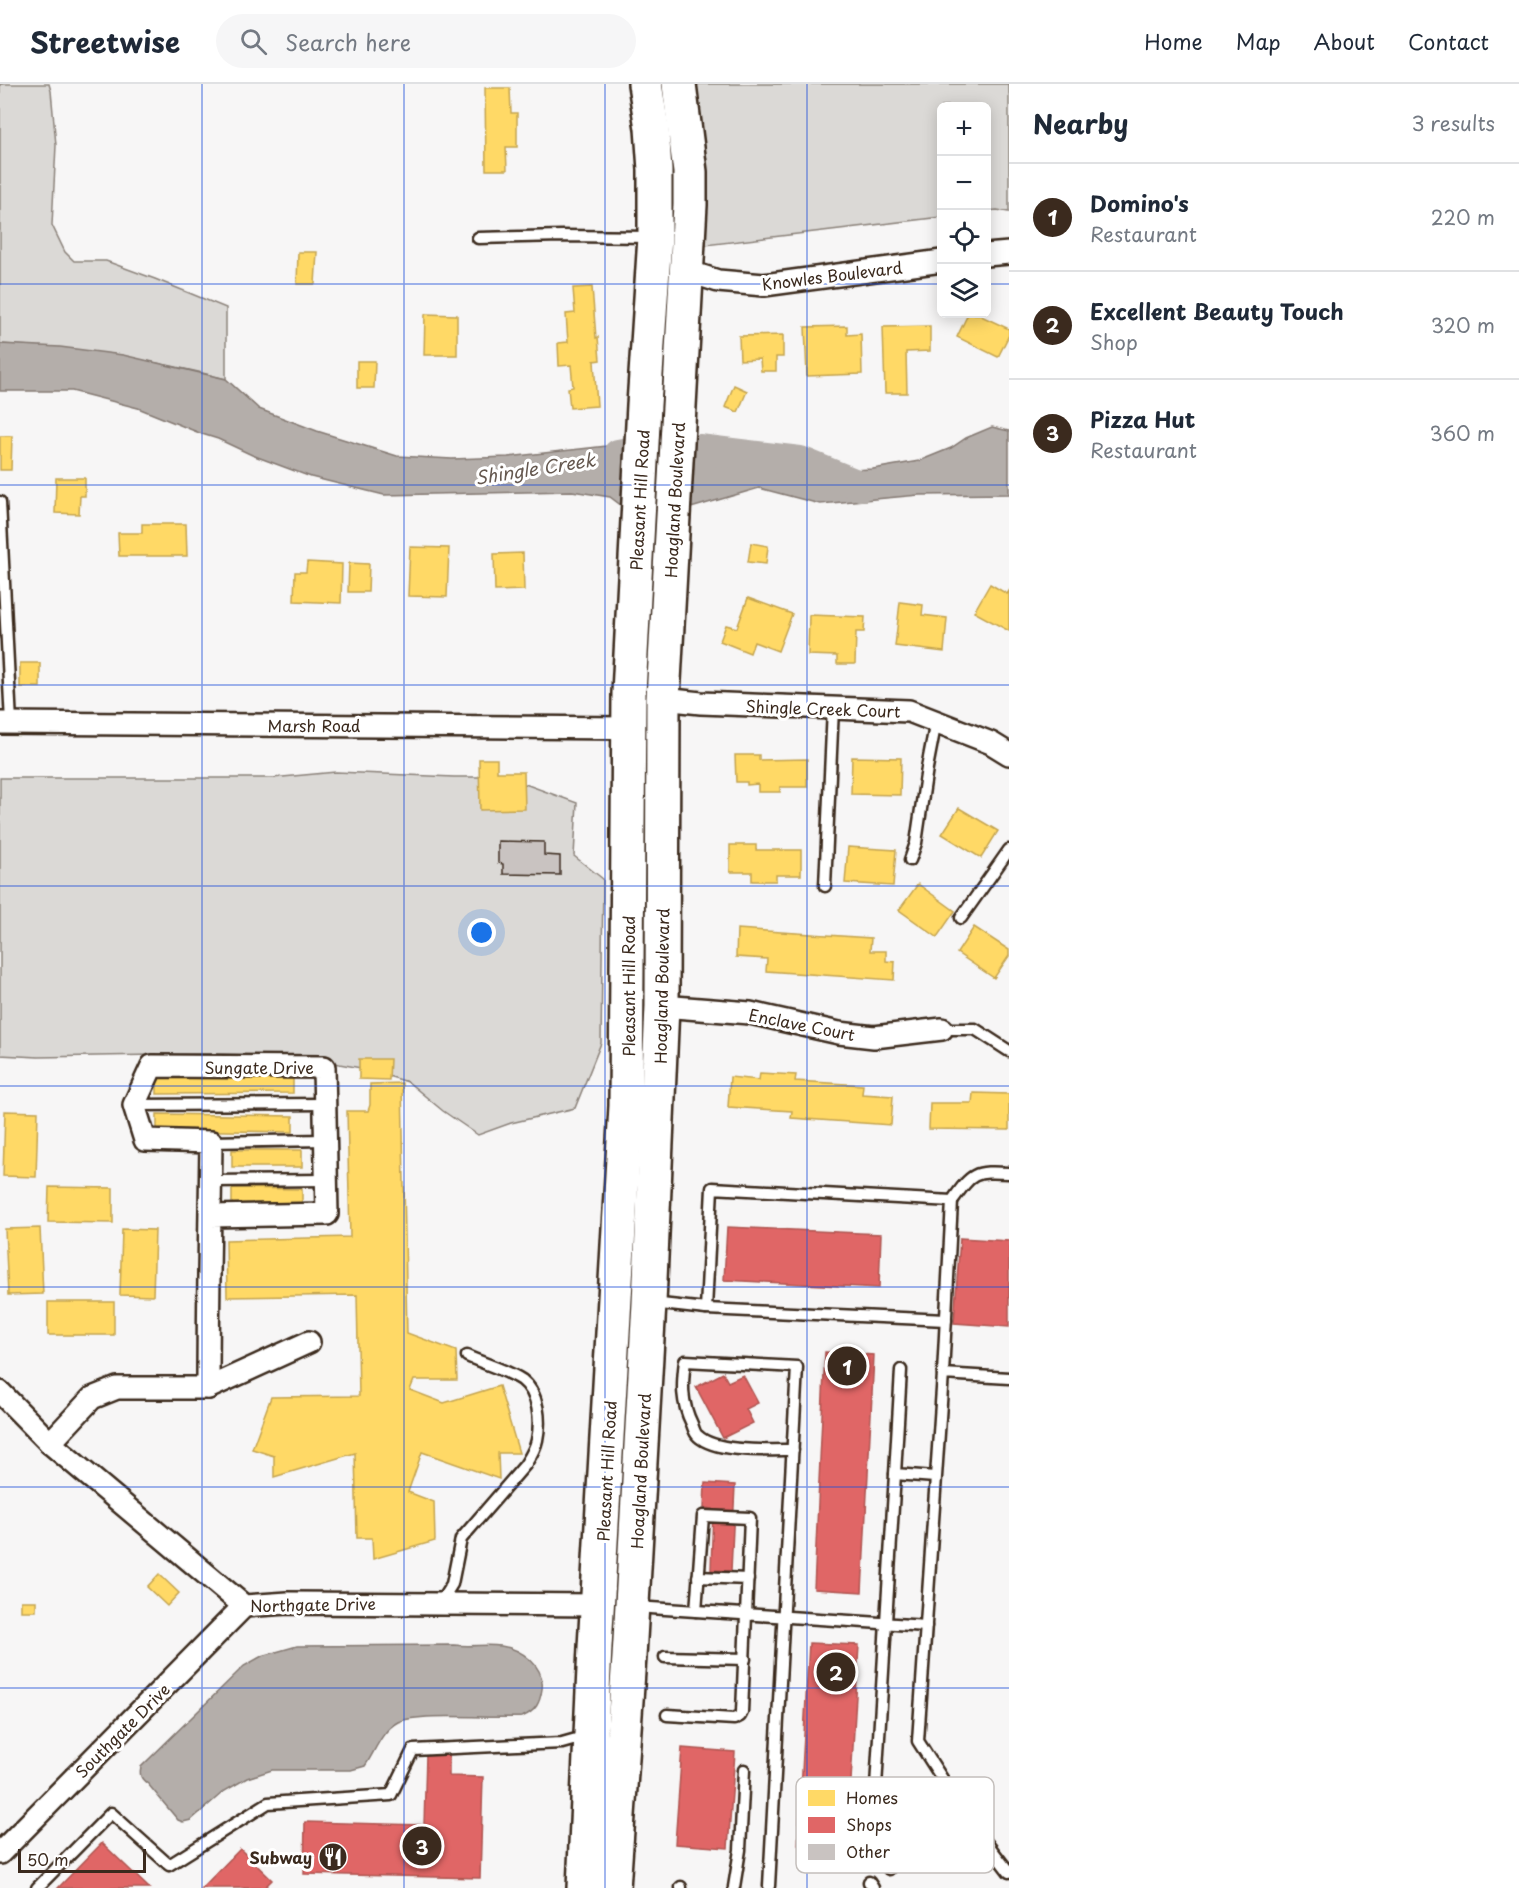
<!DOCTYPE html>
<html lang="en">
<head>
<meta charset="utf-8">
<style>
  body { margin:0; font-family:"Playpen Sans",sans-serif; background:#f6f6f7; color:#1f2937 }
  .controls { position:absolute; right:18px; top:18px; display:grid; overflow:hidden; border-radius:9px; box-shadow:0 3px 15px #0003 }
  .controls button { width:54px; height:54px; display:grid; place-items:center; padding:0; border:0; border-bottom:2px solid #e0e1e3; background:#fff; color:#1f2937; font:30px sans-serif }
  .scale { position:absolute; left:18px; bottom:15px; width:128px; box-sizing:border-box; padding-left:6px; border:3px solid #3b2a1e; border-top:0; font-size:16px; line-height:21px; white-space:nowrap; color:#3b2a1e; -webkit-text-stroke:4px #fff; paint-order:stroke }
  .you { position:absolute; left:482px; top:849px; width:21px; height:21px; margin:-15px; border:4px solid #fff; border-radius:50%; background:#1a73e8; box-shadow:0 0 0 9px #1a73e833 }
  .badge { display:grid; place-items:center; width:39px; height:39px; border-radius:50%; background:#3b2a1e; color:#fff; font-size:20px; font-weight:700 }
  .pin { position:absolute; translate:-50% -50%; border:3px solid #fff; box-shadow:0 2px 6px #0006 }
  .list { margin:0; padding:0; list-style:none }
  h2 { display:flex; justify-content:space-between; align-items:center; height:78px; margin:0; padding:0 24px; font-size:26px }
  h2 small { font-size:20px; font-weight:400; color:#747a83 }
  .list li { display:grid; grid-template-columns:39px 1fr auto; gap:18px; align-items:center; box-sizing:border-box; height:108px; padding:0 24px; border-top:2px solid #e0e1e3 }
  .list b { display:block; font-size:22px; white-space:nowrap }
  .list p { margin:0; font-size:20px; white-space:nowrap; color:#747a83 }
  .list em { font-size:20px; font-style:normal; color:#747a83 }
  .icon { flex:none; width:33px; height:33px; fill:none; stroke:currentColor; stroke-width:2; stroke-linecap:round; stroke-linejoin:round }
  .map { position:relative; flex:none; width:1009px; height:1804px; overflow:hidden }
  header { display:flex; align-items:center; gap:36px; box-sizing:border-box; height:84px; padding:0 30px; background:#fff; border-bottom:2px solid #e0e1e3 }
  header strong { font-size:28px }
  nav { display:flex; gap:33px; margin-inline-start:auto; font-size:21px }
  .search { width:420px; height:54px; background:#f6f6f7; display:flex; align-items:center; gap:15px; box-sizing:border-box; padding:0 21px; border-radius:33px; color:#747a83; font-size:22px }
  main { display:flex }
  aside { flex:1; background:#fff }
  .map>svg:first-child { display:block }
  .green { fill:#dbd9d6; stroke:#8b827a; stroke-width:1.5 }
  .water { fill:#b4aeaa; stroke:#847972; stroke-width:1.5 }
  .homes { fill:#ffd966; stroke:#c4a450; stroke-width:1.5 }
  .shops { fill:#e06666; stroke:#ae5450; stroke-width:1.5 }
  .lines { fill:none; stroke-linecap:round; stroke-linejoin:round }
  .river { stroke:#b4aeaa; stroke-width:30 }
  .building { fill:#c9c3c1; stroke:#3b2a1e; stroke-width:1.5 }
  .lane-casing { stroke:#3b2a1e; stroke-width:15 }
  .street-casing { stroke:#3b2a1e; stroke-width:26 }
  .primary-casing { stroke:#3b2a1e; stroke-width:38 }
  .lane { stroke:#fff; stroke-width:10 }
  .street { stroke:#fff; stroke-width:21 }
  .primary { stroke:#fff; stroke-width:33 }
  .grid { fill:none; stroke:#1d4ed8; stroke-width:1.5; stroke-opacity:0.55 }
  .labels { text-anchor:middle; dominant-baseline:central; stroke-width:6; stroke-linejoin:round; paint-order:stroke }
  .street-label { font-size:16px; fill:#3b2a1e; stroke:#fff }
  .poi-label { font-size:16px; font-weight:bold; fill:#3b2a1e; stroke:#fff; text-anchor:end }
  .water-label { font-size:18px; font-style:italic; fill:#65584f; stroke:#fff }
  .key { fill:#fff; stroke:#c4bfbc; stroke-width:1.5 }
  .key-label { font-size:16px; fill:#3b2a1e }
</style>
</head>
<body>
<header>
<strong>Streetwise</strong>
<div class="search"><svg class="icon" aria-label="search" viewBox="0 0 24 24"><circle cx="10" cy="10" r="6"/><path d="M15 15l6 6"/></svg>Search here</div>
<nav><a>Home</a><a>Map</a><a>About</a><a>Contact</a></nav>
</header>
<main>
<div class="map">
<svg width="1009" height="1804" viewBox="0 0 1009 1804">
  <rect width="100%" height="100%" fill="#f7f6f6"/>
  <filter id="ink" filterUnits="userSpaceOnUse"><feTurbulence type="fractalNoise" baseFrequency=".0167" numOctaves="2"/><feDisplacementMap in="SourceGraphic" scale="12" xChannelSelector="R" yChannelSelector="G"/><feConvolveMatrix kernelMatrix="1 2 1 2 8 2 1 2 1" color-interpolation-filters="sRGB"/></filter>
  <g filter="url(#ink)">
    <!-- green -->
    <g class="green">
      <path d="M0,0H49L51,7L56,61L52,141L65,168L74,177H106L155,195L226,224V295C152,275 76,264 0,260Z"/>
      <path d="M688,0H1009V128L997,126L987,127L986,22H942L941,133L697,162Z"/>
      <path d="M336,688L454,693H506L577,719L574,772L603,795L601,959L575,1024L511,1039L478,1051L443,1027L408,998L361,984L296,972L214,970L38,973L0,971V694H272Z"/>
    </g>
    <!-- water -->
    <g class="water">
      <path d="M0,260L60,263L123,271L226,295L259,325L317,347L397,372L452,375L508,373L607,362H633L629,422H622L610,413L572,407L384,411L311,393L252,371L218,355L202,350L138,324L72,307H0Z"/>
      <path d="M992,343L1009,347V410L919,411L820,420L759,404L691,424L683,423L686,367L754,382L826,387L873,385L919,377L951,364L966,354Z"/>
      <path d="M454,1561C470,1563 485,1560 501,1562C522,1565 545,1582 542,1605C540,1619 536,1627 522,1633C494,1635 419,1628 398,1638C381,1647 375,1668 365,1682L351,1686H272L247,1694L223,1708L191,1736L183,1738L178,1736L148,1700C141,1695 139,1691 141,1683L244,1582L262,1572L297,1562Z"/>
    </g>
    <!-- homes -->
    <g class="homes">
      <path d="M485,4H510L511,29H517V63H506L507,86H486Z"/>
      <path d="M298,168H317L315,200H297Z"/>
      <path d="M592,203L596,254L598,253L600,276L594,277L597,322L570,324L568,304L573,303L571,281L559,282L558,259L568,258L566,230L575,229L573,204Z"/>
      <path d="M425,230L457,231V271H424Z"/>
      <path d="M968,230H977L1009,245V251L998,273L957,253Z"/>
      <path d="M847,242V251L861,250L862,290L807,292L805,243Z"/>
      <path d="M930,242V267L906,268L907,309H885L883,243Z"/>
      <path d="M783,251V273H776V287H761L760,275L740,276L739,252Z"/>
      <path d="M357,277H375L374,304H357Z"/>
      <path d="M734,301L747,307L738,328L725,323Z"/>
      <path d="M0,352H12L11,386H0Z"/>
      <path d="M56,394H85V412H80L79,430L55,429Z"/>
      <path d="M142,440H186L187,472H119L118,449H142Z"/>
      <path d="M751,459L768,462L766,480L748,478Z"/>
      <path d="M410,463L449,464L447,513L408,512Z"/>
      <path d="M523,469L524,506L495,507L494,470Z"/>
      <path d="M307,478L342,480L341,519L294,517L295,488H306Z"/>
      <path d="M349,479L369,480L368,508H348Z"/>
      <path d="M990,500L1007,510L1009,507V547L974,528Z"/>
      <path d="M748,514L792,530L778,567L754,558L750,569L720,557L726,541L737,544Z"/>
      <path d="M900,518L923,521L922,531L947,534L944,568L895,562Z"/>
      <path d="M809,531L865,533L864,548H856L855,580H837V572L808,571Z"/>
      <rect x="20" y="579" width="20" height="24"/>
      <path d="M735,671H759V676L807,675V703H780V708H758V700L747,701V698H736Z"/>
      <path d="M852,673L901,674L900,711L851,710Z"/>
      <path d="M479,675H497V688H524L525,725L480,726Z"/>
      <path d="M959,724L998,747L981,774L942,750Z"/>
      <path d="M730,761H756V766H801V791H776V797H752V788H730Z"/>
      <path d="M848,763L896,766L893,802L845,799Z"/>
      <path d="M918,800L955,827L937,853L899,826Z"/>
      <path d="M974,843L1009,866V872L994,894L957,869Z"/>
      <path d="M737,845L871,854L870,867H886V877L895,878L894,896L766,887L767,875L736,873Z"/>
      <path d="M359,975H390L389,996L359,995Z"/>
      <path d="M760,989L796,991L795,997L863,1001L862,1010L893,1012L891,1041L791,1034L792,1027L728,1023L730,993L759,996Z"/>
      <path d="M293,992V1009L157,1010V993Z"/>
      <path d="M402,999L407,1249L456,1267L457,1296H414L410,1306L444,1319L499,1302L519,1369H498L499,1395L422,1368L408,1408L434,1418L435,1457L373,1475L372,1454H357L355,1369L274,1393V1372L252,1365L271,1313L359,1312L357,1211L227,1213L226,1156L350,1153L347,1027H368L370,1021V1000Z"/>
      <path d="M973,1009L1009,1010V1046L929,1045L930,1019H972Z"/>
      <path d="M5,1027L38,1028L36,1093L3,1092Z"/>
      <path d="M157,1030L293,1032V1048L157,1046Z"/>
      <rect x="232" y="1066" width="70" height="17"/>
      <path d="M49,1103L113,1104V1139L48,1138Z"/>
      <path d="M232,1104L302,1105V1122L232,1121Z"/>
      <path d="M40,1144L43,1210L8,1211L5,1145Z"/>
      <path d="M122,1145L155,1146L153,1212L120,1211Z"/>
      <rect x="48" y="1218" width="66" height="33"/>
      <path d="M159,1490L179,1509L167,1522L147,1503Z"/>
      <rect x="21" y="1517" width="15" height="10"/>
    </g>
    <!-- shops -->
    <g class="shops">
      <path d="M727,1143L881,1150L879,1204L724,1196Z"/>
      <path d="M960,1154L1009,1157V1243L954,1239Z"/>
      <path d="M825,1268L874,1271L862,1508L814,1505Z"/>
      <path d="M723,1289L728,1298L743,1291L758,1319L746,1325L753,1339L723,1354L696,1303Z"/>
      <path d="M705,1399L735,1401L731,1487L711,1486L713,1425L704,1424Z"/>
      <path d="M809,1559L859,1561L847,1764L798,1761Z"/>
      <path d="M682,1664L735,1668L728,1764L675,1760Z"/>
      <path d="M426,1671H449V1692L483,1693L480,1794L304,1790L305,1738L424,1741Z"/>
      <path d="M102,1759L149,1804H58Z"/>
      <path d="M240,1765L272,1796L264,1804H202Z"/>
    </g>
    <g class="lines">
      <!-- river -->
      <path class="river" d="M618,370L639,366L699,365L800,377L861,402"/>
    </g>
    <!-- building -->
    <path class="building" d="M498,757L544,758V771L560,772V791L503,790V780L498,779Z"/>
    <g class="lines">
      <!-- lane casing -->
      <g class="lane-casing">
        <g id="lane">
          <path d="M478,154L562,152L652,153"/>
          <path d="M0,418L11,639"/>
          <path d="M910,776L916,759L927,684L936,637"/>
          <path d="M825,802L833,624"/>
          <path d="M961,834L1009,766"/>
          <path d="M942,945H975L1009,967"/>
          <path d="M134,1021L325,1020"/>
          <path d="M211,1058L326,1056"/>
          <path d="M211,1097L327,1096"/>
          <path d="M952,1117C972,1089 973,1087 1009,1089"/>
          <path d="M652,1219L706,1225L946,1236"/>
          <path d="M706,1225L712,1104L952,1117L943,1290"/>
          <path d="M901,1286L895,1390L935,1393"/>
          <path d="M1009,1294L943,1290L918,1657L966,1732L1009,1788"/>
          <path d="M698,1493L748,1495"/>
          <path d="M440,1519L452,1500L461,1455L525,1381C530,1373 535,1366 537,1356C541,1337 539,1309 522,1296C509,1287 482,1279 467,1272"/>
          <path d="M635,1523L926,1542"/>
          <path d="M665,1573L745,1575"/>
          <path d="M667,1631L734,1635L740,1632L742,1628L750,1434L703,1432L696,1527"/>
          <path d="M889,1785L875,1762L873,1752L895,1390"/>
          <path d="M869,1798L873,1804"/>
          <path d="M769,1802L797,1283L685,1277C682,1300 681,1318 692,1340C693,1343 695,1350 698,1352C716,1369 770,1366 793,1366"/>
          <path d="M681,1803V1804"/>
          <path d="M734,1803L740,1766L744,1686"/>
          <path d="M37,1804L111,1729L169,1781L268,1719L391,1711L413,1666L562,1659L587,1652"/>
        </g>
      </g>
      <!-- street casing -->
      <g class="street-casing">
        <g id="street">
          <path d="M986,171L1009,169"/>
          <path d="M687,187L718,197L764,201L942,177"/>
          <path d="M663,615L701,619L909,627L991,659L1009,670"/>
          <path d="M0,639L628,644"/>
          <path d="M662,922L750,929L839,949L874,953L942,945"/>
          <path d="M208,1304C208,1222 210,1140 211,1058L145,1056L134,1021L152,982L324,983L327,1130L211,1132"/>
          <path d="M0,1308L50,1359L244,1522L288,1519L598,1521"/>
          <path d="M50,1359L92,1314L117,1304H208L309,1258"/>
          <path d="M0,1769L244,1522"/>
        </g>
      </g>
      <!-- primary casing -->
      <g class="primary-casing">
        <g id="primary">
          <path d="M584,1804L595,1563L626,1022L629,609L644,321L655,153V86L652,44L645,0"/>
          <path d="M613,1804L629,1573L649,1219L662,922L663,615L690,121V88L679,0"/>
        </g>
      </g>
      <!-- lane -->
      <use href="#lane" class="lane"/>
      <!-- street -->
      <use href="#street" class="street"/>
      <!-- primary -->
      <use href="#primary" class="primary"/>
    </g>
  </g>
  <!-- grid -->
  <path class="grid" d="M202,0V1804M404,0V1804M605,0V1804M807,0V1804M0,200H942M986,200H1009M0,401H1009M0,601H1009M0,802H1009M0,1002H1009M0,1203H1009M0,1403H1009M0,1604H1009"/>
  <!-- icons -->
  <defs>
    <g id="restaurant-disc" transform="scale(1.5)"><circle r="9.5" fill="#3b2a1e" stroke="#fff"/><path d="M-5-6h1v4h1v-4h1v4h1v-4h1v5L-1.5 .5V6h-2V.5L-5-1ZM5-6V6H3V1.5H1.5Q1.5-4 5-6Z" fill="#fff"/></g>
  </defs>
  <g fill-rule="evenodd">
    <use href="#restaurant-disc" x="333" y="1773"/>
  </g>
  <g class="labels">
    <!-- street labels -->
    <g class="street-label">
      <text transform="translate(832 191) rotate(-7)">Knowles Boulevard</text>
      <text transform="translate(639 416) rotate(-87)">Pleasant Hill Road</text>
      <text transform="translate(674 416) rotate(-87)">Hoagland Boulevard</text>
      <text transform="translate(823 624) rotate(2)">Shingle Creek Court</text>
      <text x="314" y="641">Marsh Road</text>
      <text transform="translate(628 902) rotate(-90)">Pleasant Hill Road</text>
      <text transform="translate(661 902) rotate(-89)">Hoagland Boulevard</text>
      <text transform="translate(802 940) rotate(11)">Enclave Court</text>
      <text x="259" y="983">Sungate Drive</text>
      <text transform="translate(606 1387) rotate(-87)">Pleasant Hill Road</text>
      <text transform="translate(640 1387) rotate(-87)">Hoagland Boulevard</text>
      <text transform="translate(313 1520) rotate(-1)">Northgate Drive</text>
      <text transform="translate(122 1646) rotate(-45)">Southgate Drive</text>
    </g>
    <!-- poi labels -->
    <g class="poi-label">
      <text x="312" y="1773">Subway</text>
    </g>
    <!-- water labels -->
    <g class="water-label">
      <text transform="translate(535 384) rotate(-9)">Shingle Creek</text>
    </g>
  </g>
  <!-- legend -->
  <rect x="796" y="1693" width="198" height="96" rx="9" class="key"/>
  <rect x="808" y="1706" width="27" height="16" fill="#ffd966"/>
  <rect x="808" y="1733" width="27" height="16" fill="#e06666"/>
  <rect x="808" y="1760" width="27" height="16" fill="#c9c3c1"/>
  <g class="key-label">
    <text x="846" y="1720">Homes</text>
    <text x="846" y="1747">Shops</text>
    <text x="846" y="1774">Other</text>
  </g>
</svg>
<div class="controls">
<button>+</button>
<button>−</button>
<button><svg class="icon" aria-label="locate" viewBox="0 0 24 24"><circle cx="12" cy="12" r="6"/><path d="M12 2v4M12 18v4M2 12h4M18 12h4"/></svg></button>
<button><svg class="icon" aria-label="layers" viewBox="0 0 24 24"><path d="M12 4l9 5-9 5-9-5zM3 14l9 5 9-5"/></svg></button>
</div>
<div class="scale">50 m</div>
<div class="you"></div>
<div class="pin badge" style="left:847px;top:1282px">1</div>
<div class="pin badge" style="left:836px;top:1588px">2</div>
<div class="pin badge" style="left:422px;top:1762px">3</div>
</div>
<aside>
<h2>Nearby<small>3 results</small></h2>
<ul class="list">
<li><span class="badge">1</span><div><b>Domino's</b><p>Restaurant</p></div><em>220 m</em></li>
<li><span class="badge">2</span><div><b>Excellent Beauty Touch</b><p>Shop</p></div><em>320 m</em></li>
<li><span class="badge">3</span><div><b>Pizza Hut</b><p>Restaurant</p></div><em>360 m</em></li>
</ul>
</aside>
</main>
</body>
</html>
